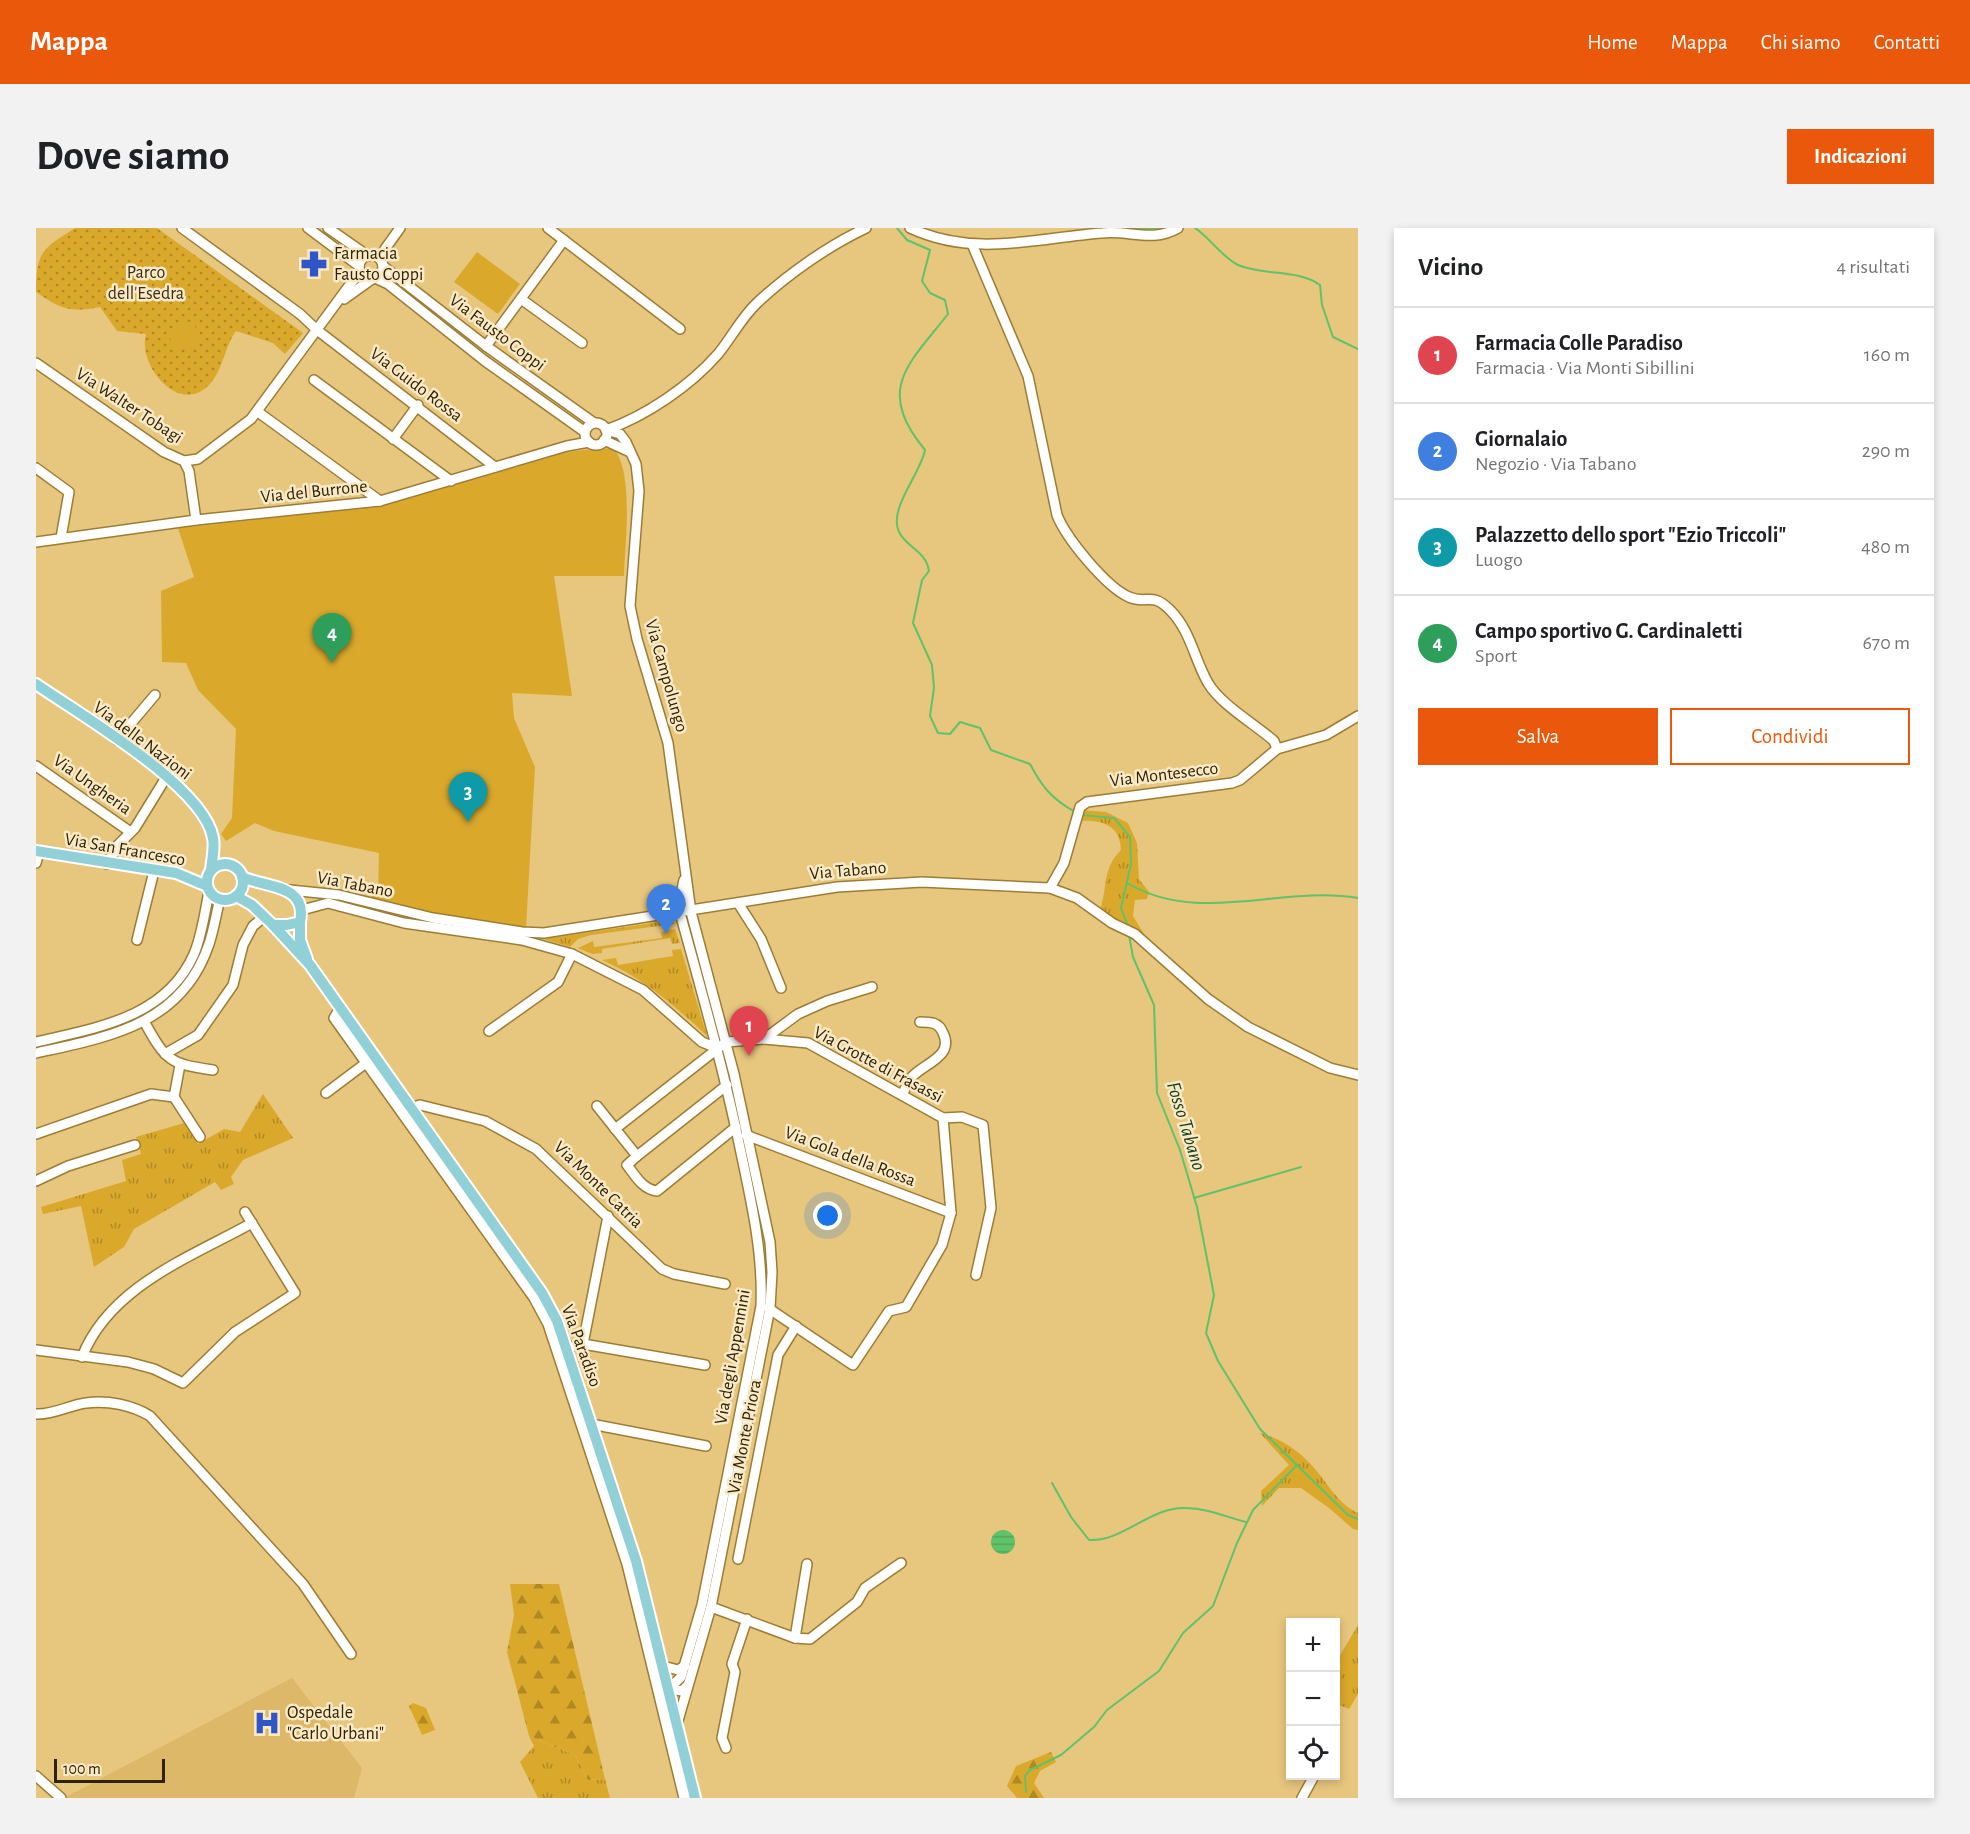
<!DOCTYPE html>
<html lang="it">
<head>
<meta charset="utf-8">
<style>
  body { margin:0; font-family:"Alegreya Sans",sans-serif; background:#f2f2f2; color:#202124 }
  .controls { position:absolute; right:18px; bottom:18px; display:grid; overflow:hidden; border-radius:0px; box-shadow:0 3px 9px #0003 }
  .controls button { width:54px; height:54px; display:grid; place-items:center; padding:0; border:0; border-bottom:2px solid #e0e0e0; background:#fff; color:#202124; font:30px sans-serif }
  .scale { position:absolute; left:18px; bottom:15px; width:111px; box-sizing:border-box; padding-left:6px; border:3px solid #2f2304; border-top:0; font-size:16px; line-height:21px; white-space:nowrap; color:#2f2304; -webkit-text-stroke:4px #f9e9c6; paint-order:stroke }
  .you { position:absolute; left:792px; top:988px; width:21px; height:21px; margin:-15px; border:4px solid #fff; border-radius:50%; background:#1a73e8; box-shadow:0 0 0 9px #1a73e833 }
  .badge { display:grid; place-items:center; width:39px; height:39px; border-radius:50%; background:#ea580c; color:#fff; font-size:20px; font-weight:700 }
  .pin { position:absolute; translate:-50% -50px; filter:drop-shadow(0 2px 3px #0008) }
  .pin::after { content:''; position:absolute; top:32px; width:21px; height:18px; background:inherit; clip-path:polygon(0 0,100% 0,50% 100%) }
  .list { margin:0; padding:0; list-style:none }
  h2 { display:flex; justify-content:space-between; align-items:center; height:78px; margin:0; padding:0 24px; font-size:26px }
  h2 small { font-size:20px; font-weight:400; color:#757577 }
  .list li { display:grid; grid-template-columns:39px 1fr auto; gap:18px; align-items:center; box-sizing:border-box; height:96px; padding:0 24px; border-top:2px solid #e0e0e0 }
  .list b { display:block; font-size:22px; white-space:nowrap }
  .list p { margin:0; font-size:20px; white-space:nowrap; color:#757577 }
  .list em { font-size:20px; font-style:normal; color:#757577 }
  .actions { display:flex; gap:12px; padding:18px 24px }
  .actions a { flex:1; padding:14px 0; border:2px solid #ea580c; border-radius:0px; text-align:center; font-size:21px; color:#ea580c }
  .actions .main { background:#ea580c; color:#fff }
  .icon { flex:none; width:33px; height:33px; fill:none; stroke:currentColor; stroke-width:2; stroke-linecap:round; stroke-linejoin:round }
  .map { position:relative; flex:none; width:1322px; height:1570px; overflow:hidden; border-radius:0px }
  header { display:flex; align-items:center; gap:36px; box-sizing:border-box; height:84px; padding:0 30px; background:#ea580c; color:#fff }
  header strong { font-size:28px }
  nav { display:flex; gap:33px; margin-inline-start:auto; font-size:21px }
  .intro { display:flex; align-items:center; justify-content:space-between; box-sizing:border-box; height:144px; padding:0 36px }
  h1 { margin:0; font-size:42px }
  .button { padding:15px 27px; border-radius:0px; background:#ea580c; color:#fff; font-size:21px; font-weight:700 }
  main { display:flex; gap:36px; padding:0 36px }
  aside { flex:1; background:#fff; border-radius:0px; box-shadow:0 3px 9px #0003 }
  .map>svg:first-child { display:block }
  .built { fill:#dcb868 }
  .grass { fill:url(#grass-tufts) }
  .forest { fill:url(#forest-firs) }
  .park { fill:url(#park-dots) }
  .pitch { fill:#daa92c }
  .water { fill:url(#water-rules) }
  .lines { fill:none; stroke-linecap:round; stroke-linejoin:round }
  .stream { stroke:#60c269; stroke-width:2 }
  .minor-casing { stroke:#9c7d34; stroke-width:12 }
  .major-casing { stroke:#fff; stroke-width:14 }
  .minor { stroke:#fff; stroke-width:9 }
  .major { stroke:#91d0d7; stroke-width:10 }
  .labels { text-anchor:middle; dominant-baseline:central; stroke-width:5; stroke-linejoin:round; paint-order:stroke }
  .poi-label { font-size:18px; fill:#2f2304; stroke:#f9e9c6; text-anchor:start }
  .park-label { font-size:18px; fill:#362d17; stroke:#f9e9c6 }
  .street-label { font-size:18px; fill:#2f2304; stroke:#f9e9c6 }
  .water-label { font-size:20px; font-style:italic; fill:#1c4320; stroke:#f9e9c6 }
</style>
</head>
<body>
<header>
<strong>Mappa</strong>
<nav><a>Home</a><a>Mappa</a><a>Chi siamo</a><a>Contatti</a></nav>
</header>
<div class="intro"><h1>Dove siamo</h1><a class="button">Indicazioni</a></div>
<main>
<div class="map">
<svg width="1322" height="1570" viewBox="0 0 1322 1570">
  <defs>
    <pattern id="grass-tufts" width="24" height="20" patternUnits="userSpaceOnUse" patternTransform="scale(1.5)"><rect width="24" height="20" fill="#daa92c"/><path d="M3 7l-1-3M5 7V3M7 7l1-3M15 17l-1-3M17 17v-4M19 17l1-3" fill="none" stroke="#b18923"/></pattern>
    <pattern id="forest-firs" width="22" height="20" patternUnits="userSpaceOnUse" patternTransform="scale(1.5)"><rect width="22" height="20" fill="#daa92c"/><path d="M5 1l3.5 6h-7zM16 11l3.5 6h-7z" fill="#b18923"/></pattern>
    <pattern id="park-dots" width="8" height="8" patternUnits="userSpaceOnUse" patternTransform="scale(1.5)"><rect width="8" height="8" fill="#daa92c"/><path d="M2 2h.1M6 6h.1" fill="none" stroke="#b18923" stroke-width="1.8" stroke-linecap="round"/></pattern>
    <pattern id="water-rules" width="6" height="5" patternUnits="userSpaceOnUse" patternTransform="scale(1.5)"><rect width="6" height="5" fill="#60c269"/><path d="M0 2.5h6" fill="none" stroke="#54a659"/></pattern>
  </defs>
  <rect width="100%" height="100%" fill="#e7c67e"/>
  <!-- built -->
  <path class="built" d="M256,1450L326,1540L318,1570H28Z"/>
  <!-- grass -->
  <g class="grass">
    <path d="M1045,582L1070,584L1092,595L1101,615L1103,651L1113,664L1111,671L1099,672L1097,688L1108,706L1096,703L1064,682C1072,658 1066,641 1085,622C1084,596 1065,592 1043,593Z"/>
    <path d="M637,692L638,696L555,707L542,711L534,719L501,709H521Z"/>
    <path d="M639,701L644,715L636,716L634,710L566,721V725L556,726L542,720L557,713L558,719L626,710L625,704Z"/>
    <path d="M645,721L671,808C638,777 607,750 566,732L580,730L582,737L637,728L636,722Z"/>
    <path d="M227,866L257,910L207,932L195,949L198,956L185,962L179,954L98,1001L88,1019L58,1039L45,978L7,986L5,979L90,953L86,932L105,926L100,909L148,895L162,916L188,901L204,904Z"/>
    <path d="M1224,1205C1246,1211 1264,1223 1279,1241C1293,1257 1302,1276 1322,1285V1302L1317,1301L1293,1280L1265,1260H1243L1226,1278L1225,1263L1253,1237Z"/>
    <path d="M1322,1397V1466L1313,1481L1300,1476V1434Z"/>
    <path d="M493,1508L539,1527L552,1552L569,1551L574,1570H502L484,1534L498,1518Z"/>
  </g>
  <!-- forest -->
  <g class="forest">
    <path d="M474,1356H523L569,1551L552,1552L539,1527L493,1508L471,1424L478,1387Z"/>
    <path d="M377,1475L390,1480L399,1502L386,1507L373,1478Z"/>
    <path d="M1015,1524L1020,1534L1004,1543L998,1555L1008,1570H981L971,1558L980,1538Z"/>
  </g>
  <!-- park -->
  <path class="park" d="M39,0H121L267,105L249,126L237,115L200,103C188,119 188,141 173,157C143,188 101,137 110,106L81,103L64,79C33,85 25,81 0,64C0,24 6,21 39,0Z"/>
  <!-- pitch -->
  <g class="pitch">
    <path d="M441,24L484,56L462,86L418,54Z"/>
    <circle cx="148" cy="107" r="14"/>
    <path d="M564,220L578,221C598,245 589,316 588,348H518L536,468L476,465L478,490L499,539L490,700L397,687L335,671V664L342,666L343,625L238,603L219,595L190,613L185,606L196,590L200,501L162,462L150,435L126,434L125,363L158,349L142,300L338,279L517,226Z"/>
  </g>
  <!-- water -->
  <circle class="water" cx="967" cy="1314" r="12"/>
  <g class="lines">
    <!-- stream -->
    <g class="stream">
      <path d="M861,0L871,12L894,22L886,53L894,65L909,72L912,86C872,137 839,161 889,222C884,247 852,281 863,304C871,320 890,323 893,343L886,352L877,395L896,437L898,460L894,488L902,505L914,506L924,494L944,500L955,522L994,536C1006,559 1016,571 1039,584"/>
      <path d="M1099,0H1124"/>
      <path d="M1159,0C1174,10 1186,29 1202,37C1228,48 1262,41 1284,57L1286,77L1297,109L1322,121"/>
      <path d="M1044,587L1078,590L1094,609L1095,636L1085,680L1092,698"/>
      <path d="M1091,655C1164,698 1243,657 1322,670"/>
      <path d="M1093,707L1097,729L1118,777L1121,865L1144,922L1161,979L1178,1067L1170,1105L1182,1133L1224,1201L1312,1287L1322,1291"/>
      <path d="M1158,970L1265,939"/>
      <path d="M1016,1255L1035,1289L1053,1312C1087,1314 1115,1278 1150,1280C1171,1280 1190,1289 1210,1294"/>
      <path d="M990,1564L989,1548L994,1542L1025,1527L1058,1499L1071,1482L1123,1443L1147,1405L1177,1378L1201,1315L1217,1282L1260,1238"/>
    </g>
    <!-- minor casing -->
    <g class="minor-casing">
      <g id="minor">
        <path d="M146,0L264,86L281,102L459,239"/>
        <path d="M272,0L323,38"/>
        <path d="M292,0L332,28"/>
        <path d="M512,0L644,101"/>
        <path d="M874,0C939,30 999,10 1066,5C1094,2 1116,15 1142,0"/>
        <path d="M936,16L992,148L1021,287C1030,310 1070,359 1093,369C1111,377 1115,363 1134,382C1155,403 1158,431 1172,455C1185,477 1219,496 1238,513L1241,521"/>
        <circle cx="335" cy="39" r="12"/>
        <path d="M346,33L349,21L364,0"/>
        <path d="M347,38L450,118L558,195"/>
        <path d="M339,50L352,56L449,133L549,204"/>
        <path d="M308,71L336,51"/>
        <path d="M485,71L546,115"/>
        <path d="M450,118L528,12"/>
        <path d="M0,135L128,224L148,233L153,243L160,292"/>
        <path d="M278,152L415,253"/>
        <path d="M222,184L344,273"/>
        <circle cx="560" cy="206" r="11"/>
        <path d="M570,202L584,206L590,214L600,236L603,263L594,378L601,411L632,515L655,684L698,846L734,1014L736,1044L734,1080L675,1379L641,1496"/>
        <path d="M570,202C610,188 654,158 682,126C696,109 705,90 721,75C752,46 792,18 830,0"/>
        <path d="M357,211L382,177"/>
        <path d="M568,212L594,224"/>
        <path d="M148,233L162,231L215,191L324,43"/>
        <path d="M0,240L33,264L25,310"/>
        <path d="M0,314L160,292L344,273L531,218L553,214"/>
        <path d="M81,512L119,467"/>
        <path d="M0,538L93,603"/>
        <path d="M0,635L3,624"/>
        <path d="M71,636L82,617L99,600L131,548"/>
        <path d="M648,652L643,675L644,685C667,768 690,850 707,934C717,982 727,1028 725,1078L666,1377L645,1449L633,1461L646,1463L652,1457"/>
        <path d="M1014,660L1028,635L1044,579L1051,574L1196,555L1204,552L1241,521L1290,507L1322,488"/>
        <path d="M254,662L303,667L397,690L486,704L508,705L801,659L886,654L1014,660L1041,670L1076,695L1099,706L1172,771L1212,799L1294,840L1322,847"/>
        <path d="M702,675L725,711L745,760"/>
        <path d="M266,682L292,675L368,695L486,712L536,726L607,762L666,814L681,820"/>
        <path d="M101,712L118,643"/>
        <path d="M304,780L298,790L498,1070L512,1096L591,1336L648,1570"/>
        <path d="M109,795C130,833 134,836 177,842"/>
        <path d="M453,803L522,754L536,726"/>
        <path d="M728,811L772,815L907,890L915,985L906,1017L870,1079L853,1083L817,1137L732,1080"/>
        <path d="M0,814C60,800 130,790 158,726C166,707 169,684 173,663"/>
        <path d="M0,825C72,809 146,797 173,716C178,701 180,686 184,671"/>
        <path d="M129,826L162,807L197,757L207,717L217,698L228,689"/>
        <path d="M144,837L138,869L164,909"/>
        <path d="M290,865L334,832"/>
        <path d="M866,867C869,862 871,855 875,850C886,836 919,829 907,805C903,794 894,794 884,794"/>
        <path d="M561,878L601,928L591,937C599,947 606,961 621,963L700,899"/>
        <path d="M371,881L384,877L449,893L500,921L626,1041L638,1046L689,1056"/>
        <path d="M907,890L926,889L947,897L955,980L940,1047"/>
        <path d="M579,901L690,814L728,811L762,786L791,773L836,759"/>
        <path d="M0,906L115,866L138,869"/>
        <path d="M710,907L915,985"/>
        <path d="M601,928L691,857"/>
        <path d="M0,953L32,938L99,917"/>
        <path d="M547,1116L669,1137"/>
        <path d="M531,1120L547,1116L572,988"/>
        <path d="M0,1122L92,1134L118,1141L147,1155L199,1104L259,1065L209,984"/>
        <path d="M46,1129C74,1058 155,1029 216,995"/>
        <path d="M0,1186C18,1187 33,1177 50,1175C72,1172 96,1177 114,1188L267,1356L315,1426"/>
        <path d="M555,1196L670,1218"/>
        <path d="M702,1331L742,1127L760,1098"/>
        <path d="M675,1379L759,1410L774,1411L821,1374L829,1360L865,1335"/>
        <path d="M759,1410L771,1336"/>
        <path d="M627,1438L642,1442L649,1438"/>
        <path d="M690,1520L686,1510L699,1444L696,1436L711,1391"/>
        <path d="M0,1548L25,1570"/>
        <path d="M1266,1570L1278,1548"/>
      </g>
    </g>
    <!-- major casing -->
    <g class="major-casing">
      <g id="major">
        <path d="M0,456C43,486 168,558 177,610C179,619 176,632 175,642"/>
        <path d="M0,623L140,645L171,658"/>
        <circle cx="189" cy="654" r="18"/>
        <path d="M200,668L216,677L237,697H251L264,694C272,656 231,660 206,649"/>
        <path d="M264,694V712L271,731"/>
        <path d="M237,697L274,737L506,1065L521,1093L600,1333L659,1570"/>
      </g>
    </g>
    <!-- minor -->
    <use href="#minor" class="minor"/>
    <!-- major -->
    <use href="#major" class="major"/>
  </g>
  <!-- icons -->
  <defs>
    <g id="pharmacy-bare" transform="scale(2.07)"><path d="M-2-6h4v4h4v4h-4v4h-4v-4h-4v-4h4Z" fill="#2f56c6" stroke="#f9e9c6" stroke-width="2.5" paint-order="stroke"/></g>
    <g id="hospital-bare" transform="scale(2.07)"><path d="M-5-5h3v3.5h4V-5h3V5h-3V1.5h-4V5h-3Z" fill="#2f56c6" stroke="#f9e9c6" stroke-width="2.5" paint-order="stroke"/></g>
  </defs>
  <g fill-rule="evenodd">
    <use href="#pharmacy-bare" x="278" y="36"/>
    <use href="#hospital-bare" x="231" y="1495"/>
  </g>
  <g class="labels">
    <!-- poi labels -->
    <g class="poi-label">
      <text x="298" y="26">Farmacia<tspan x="298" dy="21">Fausto Coppi</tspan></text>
      <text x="251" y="1485">Ospedale<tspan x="251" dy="21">"Carlo Urbani"</tspan></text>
    </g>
    <!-- park labels -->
    <g class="park-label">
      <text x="110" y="45">Parco<tspan x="110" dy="21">dell'Esedra</tspan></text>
    </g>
    <!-- street labels -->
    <g class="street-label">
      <text transform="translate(461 105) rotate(37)">Via Fausto Coppi</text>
      <text transform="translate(380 157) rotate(37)">Via Guido Rossa</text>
      <text transform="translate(93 178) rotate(33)">Via Walter Tobagi</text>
      <text transform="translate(278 264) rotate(-6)">Via del Burrone</text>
      <text transform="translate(630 448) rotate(74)">Via Campolungo</text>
      <text transform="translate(106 513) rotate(37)">Via delle Nazioni</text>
      <text transform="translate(1128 547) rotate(-7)">Via Montesecco</text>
      <text transform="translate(56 557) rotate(35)">Via Ungheria</text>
      <text transform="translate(89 622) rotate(10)">Via San Francesco</text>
      <text transform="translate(812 643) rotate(-5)">Via Tabano</text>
      <text transform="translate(319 657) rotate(11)">Via Tabano</text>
      <text transform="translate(842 837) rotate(28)">Via Grotte di Frasassi</text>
      <text transform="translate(814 929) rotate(21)">Via Gola della Rossa</text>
      <text transform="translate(562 957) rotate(44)">Via Monte Catria</text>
      <text transform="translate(545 1118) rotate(70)">Via Paradiso</text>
      <text transform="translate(697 1129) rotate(-80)">Via degli Appennini</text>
      <text transform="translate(709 1209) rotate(-79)">Via Monte Priora</text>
    </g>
    <!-- water labels -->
    <g class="water-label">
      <text transform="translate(1150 898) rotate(73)">Fosso Tabano</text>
    </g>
  </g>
</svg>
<div class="controls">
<button>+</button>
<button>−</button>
<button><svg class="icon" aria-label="locate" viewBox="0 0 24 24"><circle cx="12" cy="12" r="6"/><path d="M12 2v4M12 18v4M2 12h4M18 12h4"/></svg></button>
</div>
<div class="scale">100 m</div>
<div class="you"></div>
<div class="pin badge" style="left:713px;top:828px;background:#e0444e">1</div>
<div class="pin badge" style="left:630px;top:706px;background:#3f7fe0">2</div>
<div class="pin badge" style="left:432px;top:594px;background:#0f9aa8">3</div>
<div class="pin badge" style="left:296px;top:435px;background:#2e9e5b">4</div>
</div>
<aside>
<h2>Vicino<small>4 risultati</small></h2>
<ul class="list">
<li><span class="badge" style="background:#e0444e">1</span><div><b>Farmacia Colle Paradiso</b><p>Farmacia · Via Monti Sibillini</p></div><em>160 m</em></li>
<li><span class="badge" style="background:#3f7fe0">2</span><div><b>Giornalaio</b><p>Negozio · Via Tabano</p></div><em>290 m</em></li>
<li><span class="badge" style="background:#0f9aa8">3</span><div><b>Palazzetto dello sport &quot;Ezio Triccoli&quot;</b><p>Luogo</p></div><em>480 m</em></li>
<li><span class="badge" style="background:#2e9e5b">4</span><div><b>Campo sportivo G. Cardinaletti</b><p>Sport</p></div><em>670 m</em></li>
</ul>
<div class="actions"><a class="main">Salva</a><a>Condividi</a></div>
</aside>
</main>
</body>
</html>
